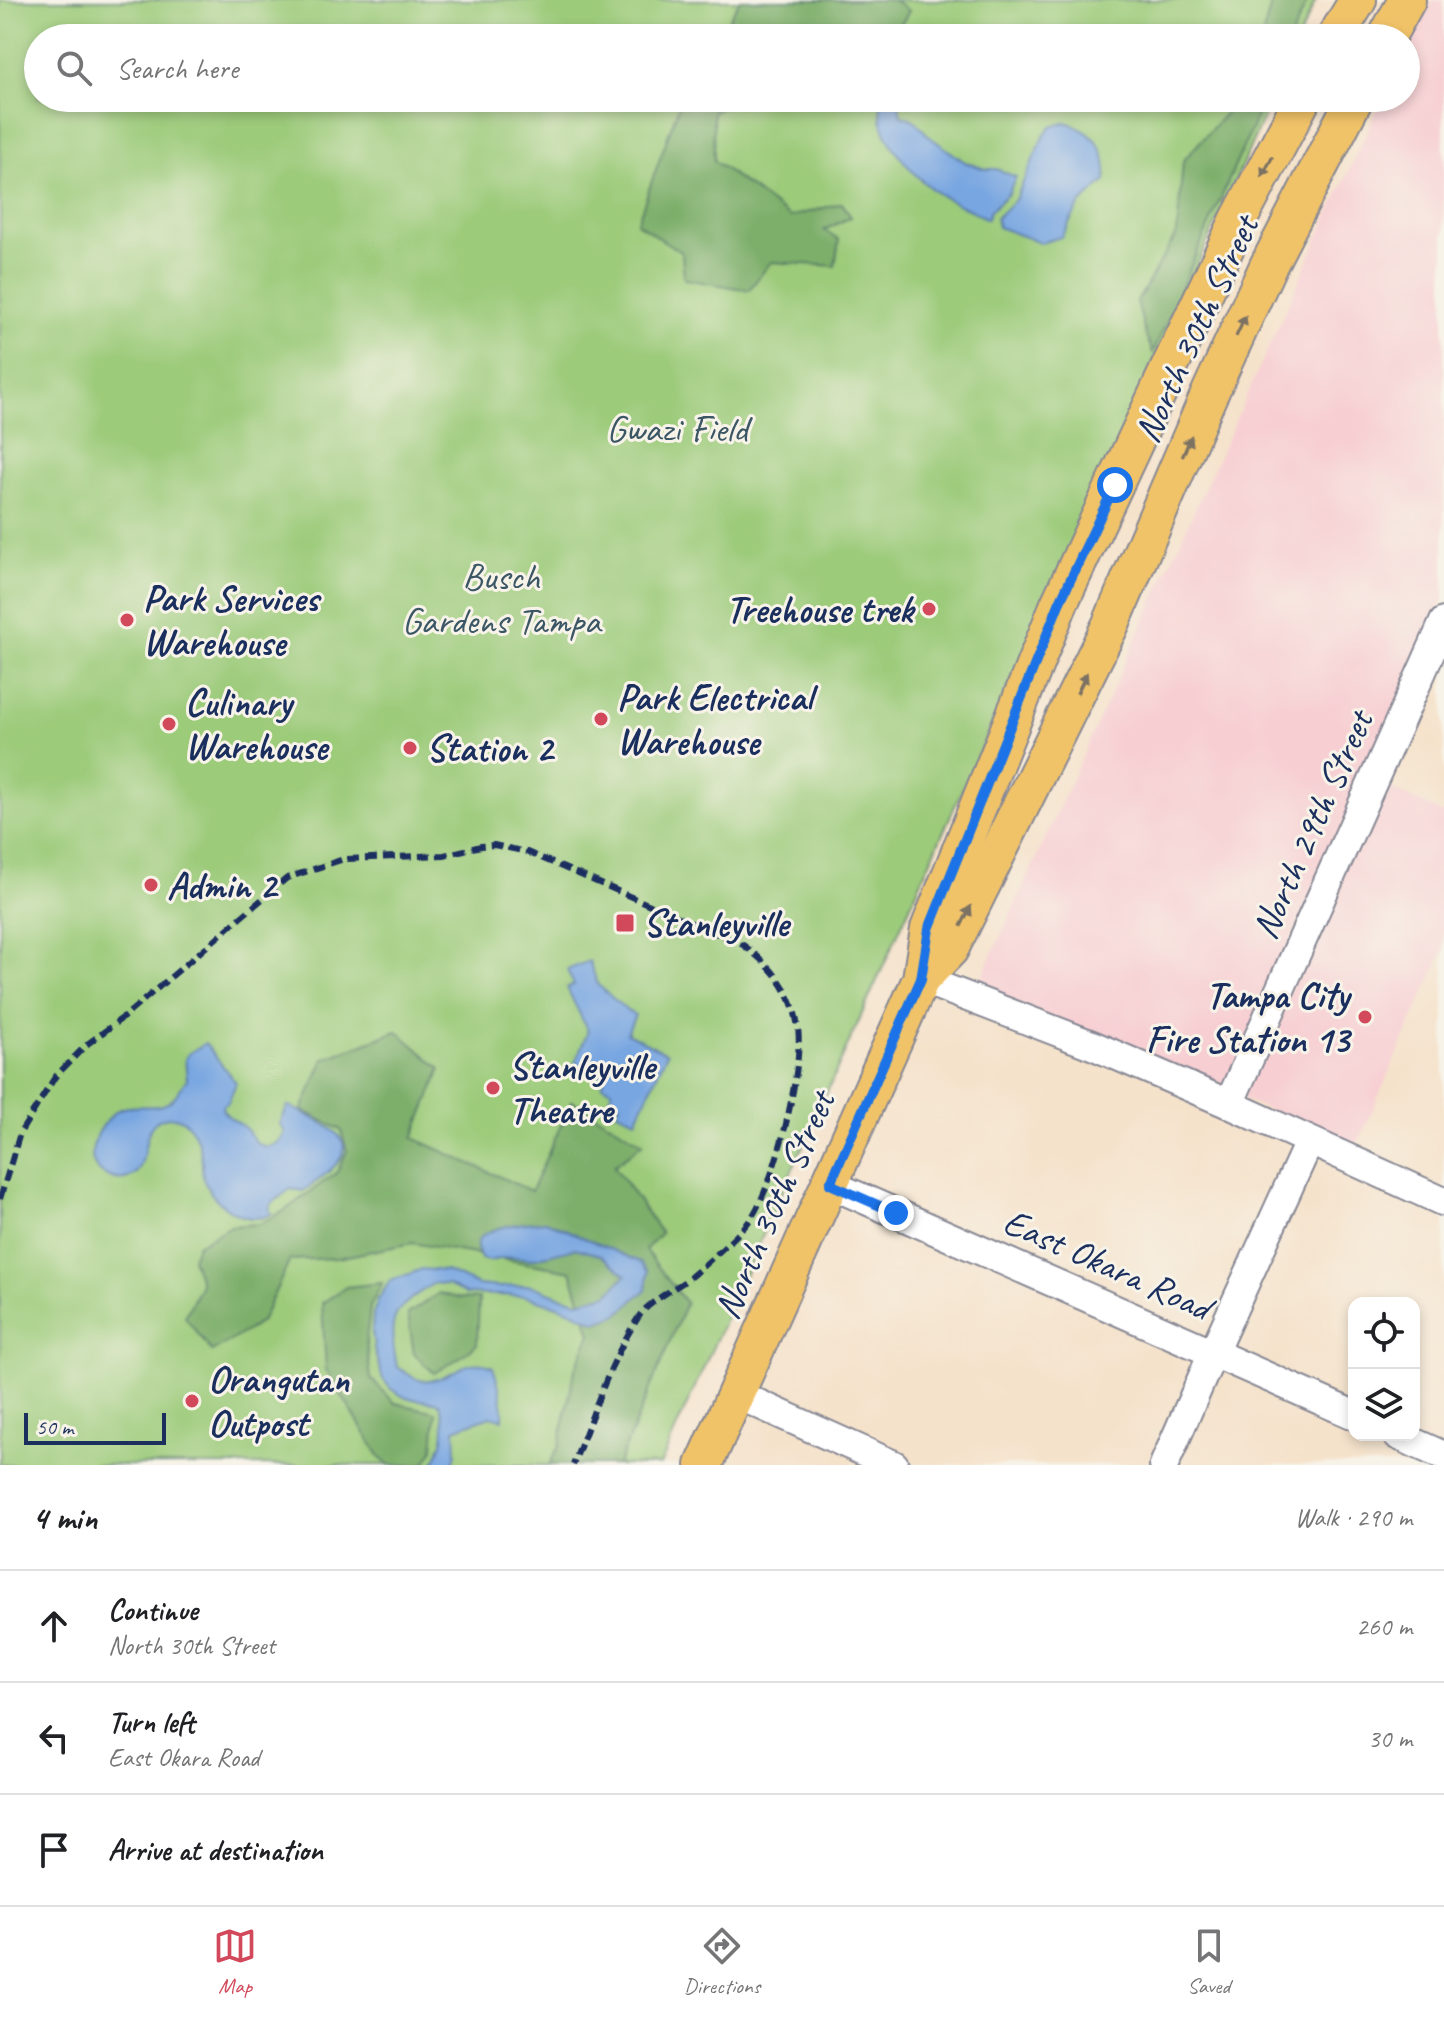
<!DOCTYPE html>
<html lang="en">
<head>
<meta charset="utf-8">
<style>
  body { margin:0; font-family:Caveat,sans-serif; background:#f6f6f6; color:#202124 }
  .controls { position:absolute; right:24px; bottom:24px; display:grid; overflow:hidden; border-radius:16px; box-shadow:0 4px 12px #0003 }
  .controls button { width:72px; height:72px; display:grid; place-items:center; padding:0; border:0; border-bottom:2px solid #e0e0e0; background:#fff; color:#202124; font:40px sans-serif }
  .scale { position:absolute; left:24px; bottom:20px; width:142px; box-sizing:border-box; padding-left:8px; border:4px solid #1b2f5e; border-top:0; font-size:22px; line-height:28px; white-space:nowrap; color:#1b2f5e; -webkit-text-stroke:6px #f7f3e8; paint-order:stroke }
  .stop { position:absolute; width:24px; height:24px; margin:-18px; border:6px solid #1a73e8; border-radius:50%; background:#fff }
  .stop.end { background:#1a73e8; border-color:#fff; box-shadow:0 2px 8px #0008 }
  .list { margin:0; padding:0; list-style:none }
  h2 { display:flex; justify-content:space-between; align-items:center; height:104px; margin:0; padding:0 32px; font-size:34px }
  h2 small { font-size:26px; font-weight:400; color:#757577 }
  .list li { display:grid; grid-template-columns:52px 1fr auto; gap:24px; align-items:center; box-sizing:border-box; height:112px; padding:0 32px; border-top:2px solid #e0e0e0 }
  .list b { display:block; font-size:30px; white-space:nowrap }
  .list p { margin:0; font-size:26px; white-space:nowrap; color:#757577 }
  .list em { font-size:26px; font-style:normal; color:#757577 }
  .icon { flex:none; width:44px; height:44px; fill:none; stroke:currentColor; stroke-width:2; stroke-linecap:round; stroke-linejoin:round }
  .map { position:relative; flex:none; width:1444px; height:1465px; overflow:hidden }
  .search { position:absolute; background:#fff; box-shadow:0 4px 12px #0003; left:24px; right:24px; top:24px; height:88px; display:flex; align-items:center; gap:20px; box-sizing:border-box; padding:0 28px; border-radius:44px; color:#757577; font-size:30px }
  .sheet { height:440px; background:#fff }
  nav { display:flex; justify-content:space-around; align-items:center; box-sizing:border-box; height:112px; border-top:2px solid #e0e0e0; background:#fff; font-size:22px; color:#757577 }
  nav a { display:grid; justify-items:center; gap:4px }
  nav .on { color:#d1495b }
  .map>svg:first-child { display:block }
  .built { fill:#f7cfd3 }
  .green { fill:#9ccb7a; stroke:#5c7d6c; stroke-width:2 }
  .forest { fill:#7daf6a; stroke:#4c6f64; stroke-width:2 }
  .water { fill:#78a6e1; stroke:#4a6aa0; stroke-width:2 }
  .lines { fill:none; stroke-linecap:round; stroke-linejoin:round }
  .minor-casing { stroke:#888894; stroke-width:32 }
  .major-casing { stroke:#888894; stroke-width:40 }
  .minor { stroke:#fff; stroke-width:28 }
  .major { stroke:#f1c369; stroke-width:36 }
  .rail { stroke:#1b2f5e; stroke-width:6; stroke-dasharray:12 6; stroke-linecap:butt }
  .oneway { fill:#7b7263 }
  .route { stroke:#1a73e8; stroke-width:10 }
  .poi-dot { fill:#d1495b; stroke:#f7f3e8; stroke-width:3 }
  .labels { text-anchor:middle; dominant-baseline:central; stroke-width:6; stroke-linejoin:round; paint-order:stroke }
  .street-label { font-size:38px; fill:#1b2f5e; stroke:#f7f3e8 }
  .park-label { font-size:38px; fill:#3b5665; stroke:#f7f3e8 }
  .poi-label { font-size:38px; font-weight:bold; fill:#1b2f5e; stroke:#f7f3e8; text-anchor:start }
</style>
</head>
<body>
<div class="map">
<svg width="1444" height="1465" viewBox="0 0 1444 1465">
  <rect width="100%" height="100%" fill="#f7f3e8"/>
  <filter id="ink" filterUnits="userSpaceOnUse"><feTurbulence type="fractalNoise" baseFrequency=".0125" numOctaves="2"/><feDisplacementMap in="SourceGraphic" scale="16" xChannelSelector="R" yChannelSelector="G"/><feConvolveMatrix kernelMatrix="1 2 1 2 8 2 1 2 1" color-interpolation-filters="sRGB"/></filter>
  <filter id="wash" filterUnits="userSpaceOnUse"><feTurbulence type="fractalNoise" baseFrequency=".006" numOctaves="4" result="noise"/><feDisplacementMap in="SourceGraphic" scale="32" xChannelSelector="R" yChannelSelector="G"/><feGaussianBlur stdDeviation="1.8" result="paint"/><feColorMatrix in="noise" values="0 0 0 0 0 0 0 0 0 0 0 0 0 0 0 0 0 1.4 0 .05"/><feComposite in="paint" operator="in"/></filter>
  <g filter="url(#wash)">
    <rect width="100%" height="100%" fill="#f5e2cb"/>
    <!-- built -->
    <g class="built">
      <path d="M1432,0H1444V598L1224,1090L977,988L1382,98H1406V45Z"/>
      <path d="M1382,784L1444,814V949L1355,1150L1242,1098Z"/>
    </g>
    <!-- green -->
    <path class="green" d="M0,0H1316L1299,38H38V98H1272L660,1465H0Z"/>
    <!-- forest -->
    <g class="forest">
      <path d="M740,0H893L909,11L897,31L778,28L765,38H718Z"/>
      <path d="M1272,0H1308L1291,38H1262Z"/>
      <path d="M683,98H755L713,111L714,161L790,217L842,203L851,217L824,230L839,240L835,266L771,262L749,290L684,279L682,253L637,223L679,105Z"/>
      <path d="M1235,98H1265L1153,353L1146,336L1137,302L1177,233L1183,161L1231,107Z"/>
      <path d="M397,1031L441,1069L413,1138L531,1191L572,1101L643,1143L614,1166L661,1233L645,1250L686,1303L618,1465H549L559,1446L575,1369L591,1334L571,1271L412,1243L338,1258L290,1260L261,1322L212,1352L185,1317L201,1284L192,1258L197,1245L231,1226L259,1224L284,1211L337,1172L347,1151L341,1130L302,1110L324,1059Z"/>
      <path d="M382,1283L370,1307L366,1341L371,1379L395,1403L436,1412L433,1451L424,1465H390L381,1459L326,1370L322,1303L346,1287Z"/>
      <path d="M439,1293L457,1298L479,1299L477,1344L459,1358L434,1373L414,1354L408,1314Z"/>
    </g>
    <!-- water -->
    <g class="water">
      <path d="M880,98H898L901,115L913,119L930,137L965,162L985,169H996L1016,177L1008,194L990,211L987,219C973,210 957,205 942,196C919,182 890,150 882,123C880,116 881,106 880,98Z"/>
      <path d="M1066,122C1096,133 1108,149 1106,181L1081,203L1061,237L1041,243L998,227L996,218L1015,200L1044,136L1051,127Z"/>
      <path d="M589,961L598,985L627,1011L635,1015L627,1033L667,1053L636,1120L617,1112L620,1104L609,1099L612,1090L602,1085L605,1077L575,1063L588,1031L567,988L574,985L567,970Z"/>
      <path d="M205,1043L236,1083L228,1103L224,1104L222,1109C228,1119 239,1122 247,1130C250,1133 252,1138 255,1141C267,1152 280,1145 285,1132L280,1124L288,1106C347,1133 370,1147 303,1191L290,1189L271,1204L269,1210L272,1213C249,1229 212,1204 204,1180C202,1175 202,1168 202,1162C201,1150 198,1139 191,1128C186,1121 180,1117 171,1117C134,1118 154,1167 130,1177C122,1181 115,1180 107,1176C80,1163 95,1133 111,1116C125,1100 146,1110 163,1105C175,1101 180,1088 187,1079L185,1060L188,1054Z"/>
      <path d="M546,1221L640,1262L648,1272L646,1291L638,1296L619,1314L596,1322L564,1308L525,1296L466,1294L448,1285L434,1283C391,1311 387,1315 397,1367C404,1371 412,1378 420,1380C450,1385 462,1353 493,1367C499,1384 504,1401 503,1419L490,1416L455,1429L456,1454L452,1465H433C445,1439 447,1431 440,1403L406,1398L391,1389L383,1379L375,1353L372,1332L373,1314L379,1298L390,1281L422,1269L446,1271L478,1285L500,1287L530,1285L559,1296L578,1301L608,1294L626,1275L600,1255L575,1248L531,1259L510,1257L489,1261L481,1259C480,1255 477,1251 477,1247C475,1226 532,1222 546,1221Z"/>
    </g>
  </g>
  <g filter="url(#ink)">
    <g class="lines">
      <!-- minor casing -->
      <g class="minor-casing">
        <g id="minor">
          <path d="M921,979L1092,1045L1229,1104L1444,1202"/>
          <path d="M1229,1104L1444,622"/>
          <path d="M830,1184L1354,1415"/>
          <path d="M736,1394L894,1465"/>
          <path d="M1397,1435L1444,1456"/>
          <path d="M1164,1465L1217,1344L1309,1142"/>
        </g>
      </g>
      <!-- major casing -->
      <g class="major-casing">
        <g id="major">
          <path d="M1335,38L1358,0"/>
          <path d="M1386,38L1407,0"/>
          <path d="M921,979L950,949L1110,626L1208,397L1268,266L1355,98"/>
          <path d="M704,1465L921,979L929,929L1059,604L1238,221L1303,98"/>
        </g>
      </g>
      <!-- minor -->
      <use href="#minor" class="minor"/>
      <!-- major -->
      <use href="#major" class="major"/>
      <!-- rail -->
      <path class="rail" d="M0,1199L20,1133L55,1077L86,1045L125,1016L287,878L344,859L444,855L481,846L494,845L527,852L743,945C771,965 793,991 798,1028C804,1068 773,1195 746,1225C732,1241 705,1265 688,1279C674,1289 649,1302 640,1315C610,1359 593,1416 573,1465"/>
    </g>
    <!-- one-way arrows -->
    <defs><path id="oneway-solid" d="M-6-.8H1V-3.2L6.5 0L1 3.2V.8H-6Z" transform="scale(2)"/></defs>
    <g class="oneway">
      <use href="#oneway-solid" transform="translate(1267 167) rotate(118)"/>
      <use href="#oneway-solid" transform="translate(1241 326) rotate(-65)"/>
      <use href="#oneway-solid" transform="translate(1187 446) rotate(-67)"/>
      <use href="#oneway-solid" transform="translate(1082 683) rotate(-64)"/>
      <use href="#oneway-solid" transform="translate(966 916) rotate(-64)"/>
    </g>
  </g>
  <g class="lines" filter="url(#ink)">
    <!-- route -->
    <path class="route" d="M896,1213L830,1184L921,979L929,929L1059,604L1115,485"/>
  </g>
  <!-- markers -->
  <g class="poi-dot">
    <circle cx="929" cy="609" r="8"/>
    <circle cx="127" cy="620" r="8"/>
    <circle cx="601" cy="719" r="8"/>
    <circle cx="169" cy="724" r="8"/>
    <circle cx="410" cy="748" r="8"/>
    <circle cx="151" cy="885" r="8"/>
    <rect x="615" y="913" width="20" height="20" rx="4"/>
    <circle cx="1365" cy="1017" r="8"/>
    <circle cx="493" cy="1088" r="8"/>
    <circle cx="192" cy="1401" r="8"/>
  </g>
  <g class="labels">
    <!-- street labels -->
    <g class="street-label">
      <text transform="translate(1196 329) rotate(-65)">North 30th Street</text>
      <text transform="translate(1312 825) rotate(-66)">North 29th Street</text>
      <text transform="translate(774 1205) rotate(-66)">North 30th Street</text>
      <text transform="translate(1107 1264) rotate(24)">East Okara Road</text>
    </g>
    <!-- park labels -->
    <g class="park-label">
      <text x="677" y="428">Gwazi Field</text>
      <text x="501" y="576">Busch<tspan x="501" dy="44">Gardens Tampa</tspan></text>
    </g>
    <!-- poi labels -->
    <g class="poi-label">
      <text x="143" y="598">Park Services<tspan x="143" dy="44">Warehouse</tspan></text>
      <text x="913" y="609" text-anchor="end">Treehouse trek</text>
      <text x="617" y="697">Park Electrical<tspan x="617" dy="44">Warehouse</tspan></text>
      <text x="185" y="702">Culinary<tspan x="185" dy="44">Warehouse</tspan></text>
      <text x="426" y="748">Station 2</text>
      <text x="167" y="885">Admin 2</text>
      <text x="643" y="923">Stanleyville</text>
      <text x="1349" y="995" text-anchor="end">Tampa City<tspan x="1349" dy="44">Fire Station 13</tspan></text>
      <text x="509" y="1066">Stanleyville<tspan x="509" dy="44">Theatre</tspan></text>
      <text x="208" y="1379">Orangutan<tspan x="208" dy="44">Outpost</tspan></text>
    </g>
  </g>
</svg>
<div class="controls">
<button><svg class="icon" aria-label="locate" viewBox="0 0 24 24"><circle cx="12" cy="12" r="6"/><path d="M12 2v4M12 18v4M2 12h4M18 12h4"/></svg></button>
<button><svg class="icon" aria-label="layers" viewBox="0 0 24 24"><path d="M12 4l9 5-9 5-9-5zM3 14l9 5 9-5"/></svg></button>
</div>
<div class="scale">50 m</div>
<div class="stop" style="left:1115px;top:485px"></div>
<div class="stop end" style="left:896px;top:1213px"></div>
<div class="search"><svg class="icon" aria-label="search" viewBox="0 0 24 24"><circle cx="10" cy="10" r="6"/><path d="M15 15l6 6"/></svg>Search here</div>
</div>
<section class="sheet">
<h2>4 min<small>Walk · 290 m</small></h2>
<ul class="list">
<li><svg class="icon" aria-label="ahead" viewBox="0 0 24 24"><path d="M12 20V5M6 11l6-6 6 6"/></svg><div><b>Continue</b><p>North 30th Street</p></div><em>260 m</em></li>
<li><svg class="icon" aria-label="left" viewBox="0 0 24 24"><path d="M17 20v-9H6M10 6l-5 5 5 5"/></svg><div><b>Turn left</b><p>East Okara Road</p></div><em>30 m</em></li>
<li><svg class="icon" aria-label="arrive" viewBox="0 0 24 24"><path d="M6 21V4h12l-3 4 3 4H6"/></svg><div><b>Arrive at destination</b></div></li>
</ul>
</section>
<nav>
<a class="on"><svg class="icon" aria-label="map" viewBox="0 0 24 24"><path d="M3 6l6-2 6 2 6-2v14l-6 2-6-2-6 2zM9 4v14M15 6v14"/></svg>Map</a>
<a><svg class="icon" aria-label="directions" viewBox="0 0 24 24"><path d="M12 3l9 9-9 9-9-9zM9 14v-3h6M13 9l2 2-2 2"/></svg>Directions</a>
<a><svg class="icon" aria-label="saved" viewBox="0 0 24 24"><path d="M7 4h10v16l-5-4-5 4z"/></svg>Saved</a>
</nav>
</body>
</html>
